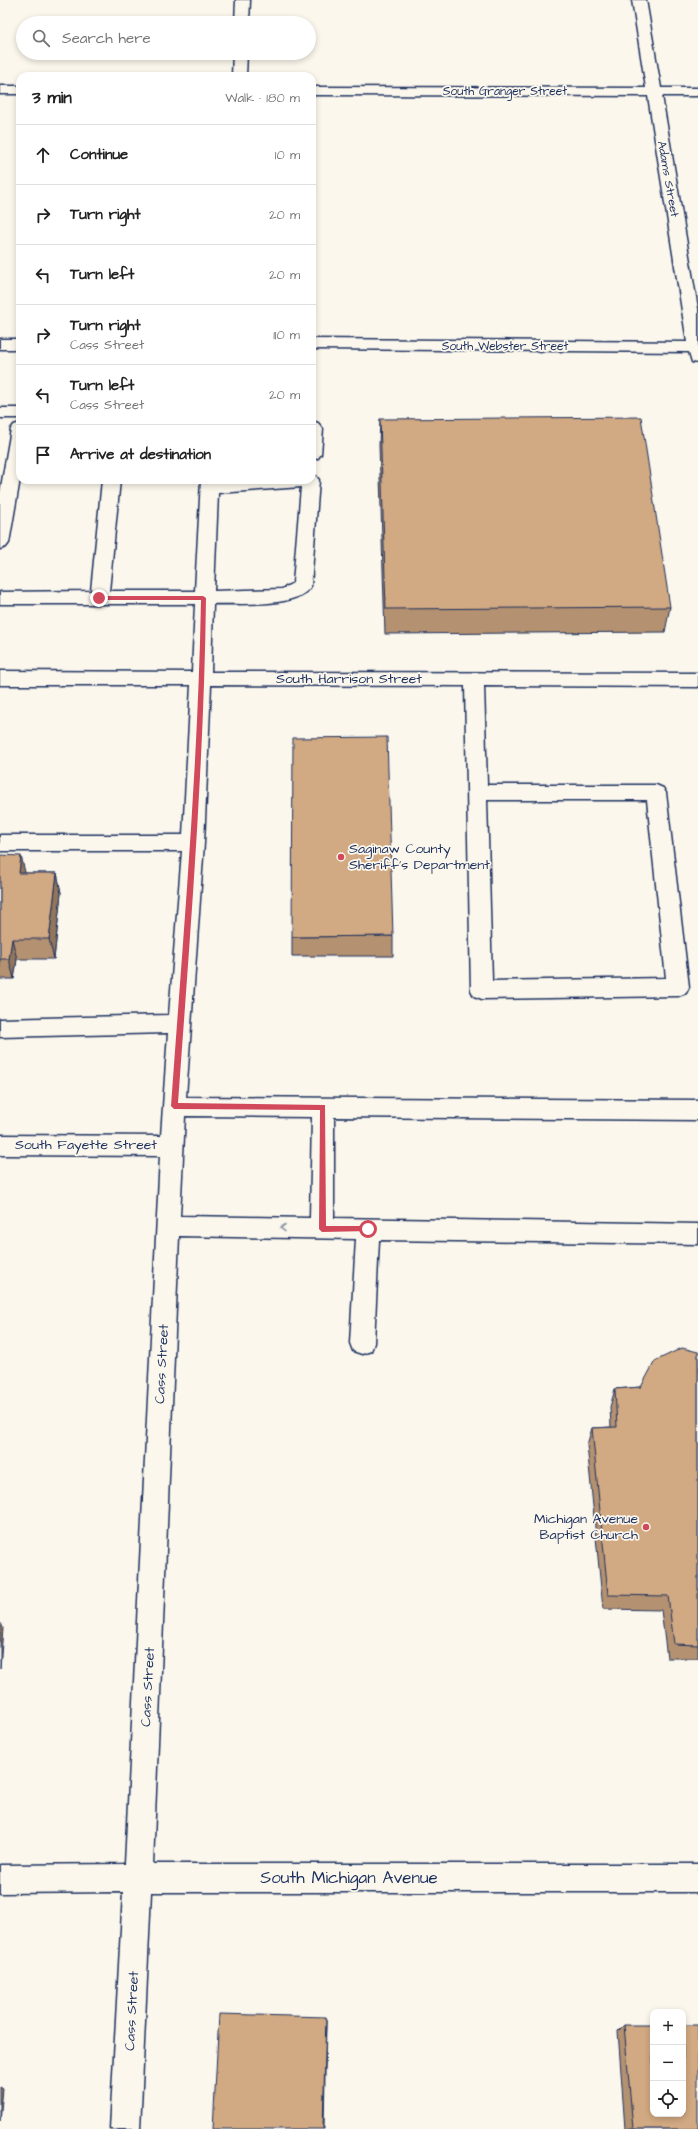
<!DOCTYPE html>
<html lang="en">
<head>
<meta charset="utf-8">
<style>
  body { margin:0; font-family:"Architects Daughter",sans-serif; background:#f6f6f6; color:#222 }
  .controls { position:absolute; right:12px; bottom:12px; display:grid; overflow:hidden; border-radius:8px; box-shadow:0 2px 6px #0003 }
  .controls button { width:36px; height:36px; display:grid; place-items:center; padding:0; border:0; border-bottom:1px solid #e0e0e0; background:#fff; color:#222; font:20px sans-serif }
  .stop { position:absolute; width:12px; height:12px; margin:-9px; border:3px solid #d1495b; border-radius:50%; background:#fff }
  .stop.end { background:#d1495b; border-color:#fff; box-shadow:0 1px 4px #0008 }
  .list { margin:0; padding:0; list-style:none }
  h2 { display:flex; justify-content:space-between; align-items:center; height:52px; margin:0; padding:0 16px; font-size:17px }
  h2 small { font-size:13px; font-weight:400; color:#767676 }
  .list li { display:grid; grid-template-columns:26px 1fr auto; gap:12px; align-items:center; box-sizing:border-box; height:60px; padding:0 16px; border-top:1px solid #e0e0e0 }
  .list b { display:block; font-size:15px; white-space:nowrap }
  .list p { margin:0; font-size:13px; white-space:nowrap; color:#767676 }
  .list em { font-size:13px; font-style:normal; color:#767676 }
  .icon { flex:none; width:22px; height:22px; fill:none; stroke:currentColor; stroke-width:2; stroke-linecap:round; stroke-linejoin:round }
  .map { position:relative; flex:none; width:698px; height:2129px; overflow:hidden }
  .search { position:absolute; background:#fff; box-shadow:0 2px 6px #0003; left:16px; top:16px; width:300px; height:44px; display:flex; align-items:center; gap:10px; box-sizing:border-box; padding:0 14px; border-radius:22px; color:#767676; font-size:15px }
  .panel { position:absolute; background:#fff; box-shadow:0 2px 6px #0003; left:16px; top:72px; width:300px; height:412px; border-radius:12px }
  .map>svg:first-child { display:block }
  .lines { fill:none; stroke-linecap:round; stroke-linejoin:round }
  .minor-casing { stroke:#1b2f5e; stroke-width:3 }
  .minor { fill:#fbf7ec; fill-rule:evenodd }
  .wall { fill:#b49170; stroke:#1b2f5e }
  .shaded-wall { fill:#92765b; stroke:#1b2f5e }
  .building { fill:#d1a982; stroke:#1b2f5e }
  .oneway { stroke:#8b93a5 }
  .route { fill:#d1495b }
  .poi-dot { fill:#d1495b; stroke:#fbf7ec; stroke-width:1.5 }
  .labels { text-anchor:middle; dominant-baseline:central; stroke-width:3.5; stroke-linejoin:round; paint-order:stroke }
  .far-street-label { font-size:12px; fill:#1b2f5e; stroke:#fbf7ec }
  .street-label { font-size:14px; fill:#1b2f5e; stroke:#fbf7ec }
  .poi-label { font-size:14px; fill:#1b2f5e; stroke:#fbf7ec; text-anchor:start }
  .near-street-label { font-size:17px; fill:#1b2f5e; stroke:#fbf7ec }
</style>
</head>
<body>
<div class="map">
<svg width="698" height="2129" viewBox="0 0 698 2129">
  <rect width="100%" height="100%" fill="#fbf7ec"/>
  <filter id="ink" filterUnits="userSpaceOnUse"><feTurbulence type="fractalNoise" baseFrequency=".025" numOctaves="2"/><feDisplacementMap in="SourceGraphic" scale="8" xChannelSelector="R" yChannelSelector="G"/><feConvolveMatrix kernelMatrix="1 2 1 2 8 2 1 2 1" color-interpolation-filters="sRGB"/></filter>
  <g filter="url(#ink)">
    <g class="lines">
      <!-- minor casing -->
      <g class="minor-casing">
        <g id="minor">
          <path d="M236,0H250L249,23H235Z"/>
          <path d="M632,0H646L661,88H698V96H662L698,309V363L692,362L689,352L312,349V339L687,342L648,96L312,95V87L646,88Z"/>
          <path d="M233,53H247L246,76H232Z"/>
          <rect x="0" y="86" width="20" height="8"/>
          <rect x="0" y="339" width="20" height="10"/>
          <rect x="0" y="408" width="20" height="10"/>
          <path d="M312,421L318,423L323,429L321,454L318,458L312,460Z"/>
          <path d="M20,423V479L9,543L6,547L0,549V493L11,429L14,425Z"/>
          <path d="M312,475L316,476L319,480L311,586C298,609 237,603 213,604L211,672L698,673V687L484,686L487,785H656L663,788L666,793L689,987L686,993L678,996L482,999L474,996L471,990L465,686L211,685L204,843L186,1097L698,1100V1120L334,1117V1218L698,1224V1244L379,1240L374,1343L371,1351L362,1354L353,1351L350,1343L356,1239L179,1236L153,1864H698V1892H151L140,2129H110L123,1892L0,1893V1865L125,1864L160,1156L0,1155V1135L161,1136L168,1033L0,1037V1019L169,1015L182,851H0V835H183L191,685H0V671L192,672L195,604H0V592L91,591L102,480H120L109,591H195L201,480H312ZM301,487L293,583L282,589L214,591L218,493ZM487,800H647L666,978L492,981ZM185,1116L312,1117L310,1218L180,1216Z"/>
        </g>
      </g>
      <!-- minor -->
      <use href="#minor" class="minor"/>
    </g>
    <!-- wall -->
    <g class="wall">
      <path d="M380,419L670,607L665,632L385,634L379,445Z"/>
      <path d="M0,855L25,873H57L61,893L54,959H17L14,979H0Z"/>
      <path d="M393,936V956H292V937Z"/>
      <path d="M698,1352V1658H667L661,1610L603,1609L587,1445L592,1428L611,1427L610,1407L615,1389L641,1387Z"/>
      <path d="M624,2025L698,2129H625L618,2031Z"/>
    </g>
    <!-- shaded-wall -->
    <g class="shaded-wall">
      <path d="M21,856L26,876L19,873Z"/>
      <path d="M57,873L61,893L54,959L49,939Z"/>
      <path d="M12,939L17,959L14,979L9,959Z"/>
      <path d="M1,1623L3,1628L0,1669V1631Z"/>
      <path d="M326,2017V2022L324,2129H323Z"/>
      <path d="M0,2087L3,2089L0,2121Z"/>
    </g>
    <!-- building -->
    <g class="building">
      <path d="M641,417L670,607L386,609L380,419Z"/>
      <path d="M387,737L393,936L292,937L293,738Z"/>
      <path d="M0,855L21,856L19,873H57L49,939H12L9,959H0Z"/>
      <path d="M682,1348L698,1352V1645L674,1644L668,1596L608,1595L592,1428L617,1427L615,1389L641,1387L655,1361Z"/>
      <path d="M219,2014L326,2017L323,2129H213Z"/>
      <path d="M624,2025H653V2114H683V2025H698V2129H633Z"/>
    </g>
    <!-- one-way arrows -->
    <defs><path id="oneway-chevron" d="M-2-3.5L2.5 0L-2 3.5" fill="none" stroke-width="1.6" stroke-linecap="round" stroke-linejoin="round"/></defs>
    <use class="oneway" href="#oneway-chevron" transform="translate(283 1228) rotate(-179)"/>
  </g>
  <!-- route -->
  <path class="route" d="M99,596H203L206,598C204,767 190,935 178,1103L325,1105L326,1226H368L370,1227V1231L322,1232L319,1229L320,1110L174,1109L171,1106C183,937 198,769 201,600H99L96,598Z"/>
  <!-- markers -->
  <g class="poi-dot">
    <circle cx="341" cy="857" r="4"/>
    <circle cx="646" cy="1527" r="4"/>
  </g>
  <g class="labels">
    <!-- far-street labels -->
    <g class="far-street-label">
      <text x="505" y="91">South Granger Street</text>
      <text transform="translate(668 179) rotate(80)">Adams Street</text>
      <text x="505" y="346">South Webster Street</text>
    </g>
    <!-- street labels -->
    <g class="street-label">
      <text x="349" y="679">South Harrison Street</text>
      <text x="86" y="1145">South Fayette Street</text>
      <text transform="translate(162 1364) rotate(-87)">Cass Street</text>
      <text transform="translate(148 1687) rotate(-87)">Cass Street</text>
      <text transform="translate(132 2011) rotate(-87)">Cass Street</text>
    </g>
    <!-- poi labels -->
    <g class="poi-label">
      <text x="349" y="849">Saginaw County<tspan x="349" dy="16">Sheriff's Department</tspan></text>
      <text x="638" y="1519" text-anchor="end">Michigan Avenue<tspan x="638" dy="16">Baptist Church</tspan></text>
    </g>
    <!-- near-street labels -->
    <g class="near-street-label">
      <text x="349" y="1878">South Michigan Avenue</text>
    </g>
  </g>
</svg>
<div class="controls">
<button>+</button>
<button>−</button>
<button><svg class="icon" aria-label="locate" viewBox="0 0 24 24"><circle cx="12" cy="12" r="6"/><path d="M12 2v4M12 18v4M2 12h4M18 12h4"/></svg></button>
</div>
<div class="stop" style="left:368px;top:1229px"></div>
<div class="stop end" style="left:99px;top:598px"></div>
<div class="search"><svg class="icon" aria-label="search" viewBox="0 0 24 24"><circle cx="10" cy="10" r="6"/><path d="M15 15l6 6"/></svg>Search here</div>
<section class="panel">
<h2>3 min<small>Walk · 180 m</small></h2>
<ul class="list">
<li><svg class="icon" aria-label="ahead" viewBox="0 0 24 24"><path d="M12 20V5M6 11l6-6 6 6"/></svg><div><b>Continue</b></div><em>10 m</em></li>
<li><svg class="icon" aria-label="right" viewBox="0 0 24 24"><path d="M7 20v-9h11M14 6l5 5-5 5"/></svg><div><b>Turn right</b></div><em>20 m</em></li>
<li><svg class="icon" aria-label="left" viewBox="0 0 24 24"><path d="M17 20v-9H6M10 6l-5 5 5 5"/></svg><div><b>Turn left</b></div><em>20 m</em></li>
<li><svg class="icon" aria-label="right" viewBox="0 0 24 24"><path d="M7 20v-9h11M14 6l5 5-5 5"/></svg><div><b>Turn right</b><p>Cass Street</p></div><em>110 m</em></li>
<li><svg class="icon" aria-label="left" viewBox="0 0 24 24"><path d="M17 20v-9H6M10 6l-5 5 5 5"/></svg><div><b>Turn left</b><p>Cass Street</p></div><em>20 m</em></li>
<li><svg class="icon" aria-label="arrive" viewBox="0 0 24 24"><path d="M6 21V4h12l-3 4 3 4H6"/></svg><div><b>Arrive at destination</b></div></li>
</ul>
</section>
</div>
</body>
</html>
